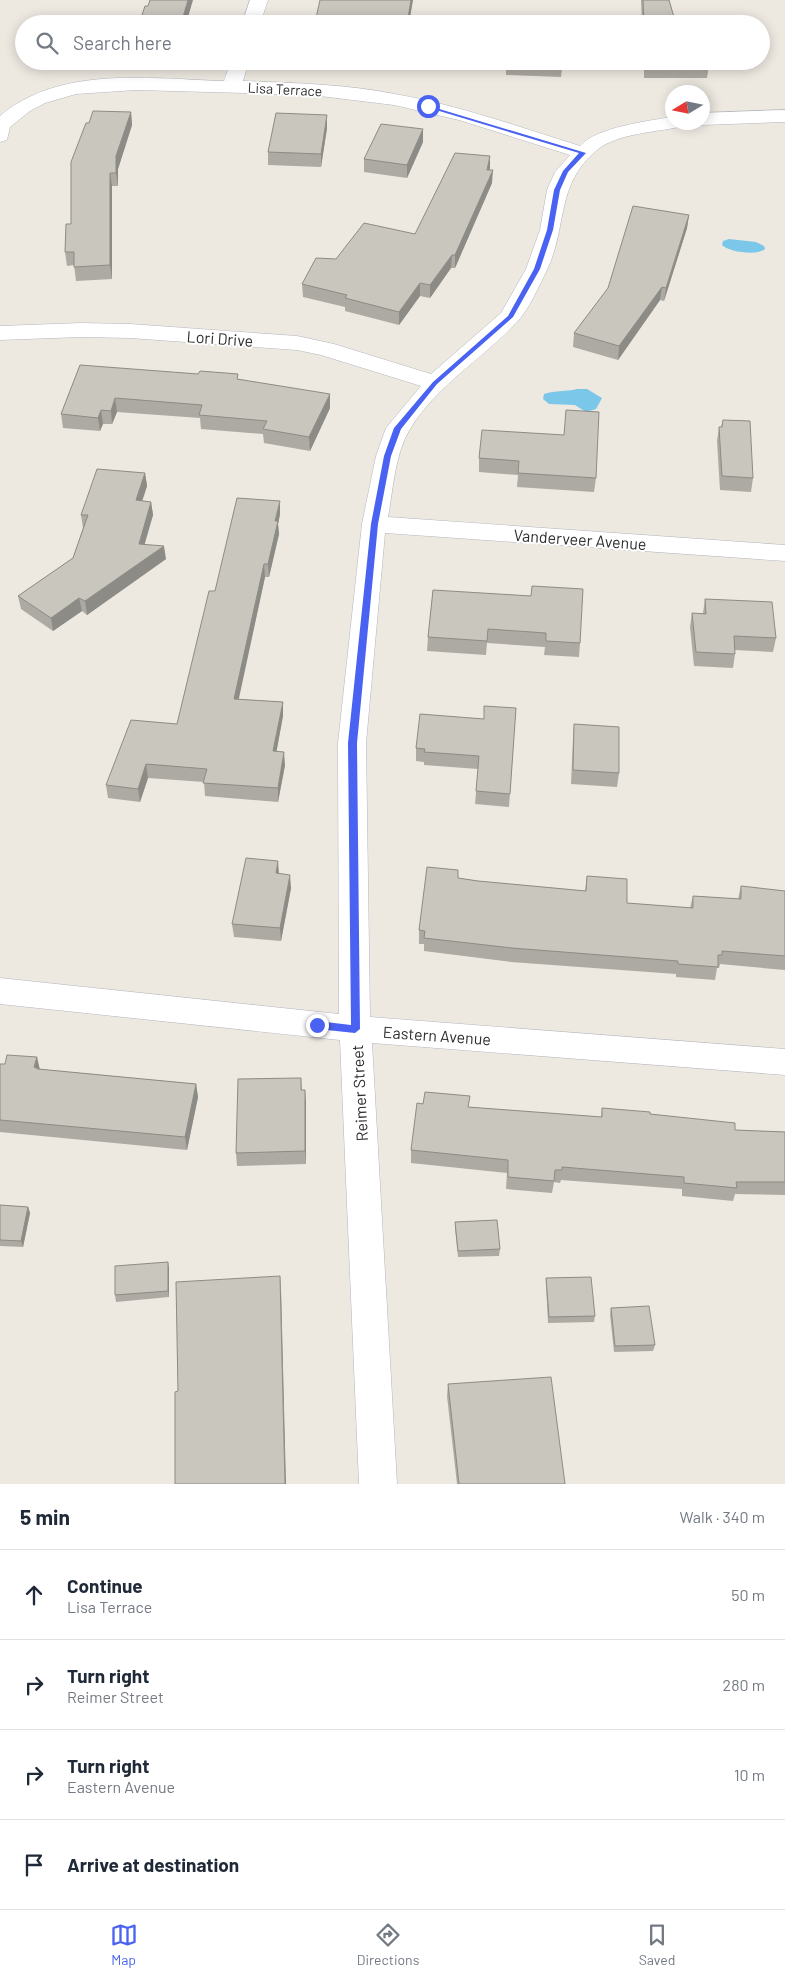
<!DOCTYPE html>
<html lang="en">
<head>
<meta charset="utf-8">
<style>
  body { margin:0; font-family:Barlow,sans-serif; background:#f2f2f3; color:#1f2937 }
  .compass { position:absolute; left:665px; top:85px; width:45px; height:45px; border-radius:50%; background:#fff; box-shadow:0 2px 12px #0003; rotate:260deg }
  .stop { position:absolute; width:15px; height:15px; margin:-11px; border:4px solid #4a62f1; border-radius:50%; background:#fff }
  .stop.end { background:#4a62f1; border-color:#fff; box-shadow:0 1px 5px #0008 }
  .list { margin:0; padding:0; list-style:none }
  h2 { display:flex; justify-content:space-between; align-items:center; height:65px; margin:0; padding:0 20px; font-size:21px }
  h2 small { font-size:16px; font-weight:400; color:#747a83 }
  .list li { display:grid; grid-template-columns:32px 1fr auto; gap:15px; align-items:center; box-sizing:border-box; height:90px; padding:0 20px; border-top:1px solid #e0e1e3 }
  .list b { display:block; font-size:19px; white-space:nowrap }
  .list p { margin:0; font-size:16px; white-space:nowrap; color:#747a83 }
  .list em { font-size:16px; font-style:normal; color:#747a83 }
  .icon { flex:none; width:28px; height:28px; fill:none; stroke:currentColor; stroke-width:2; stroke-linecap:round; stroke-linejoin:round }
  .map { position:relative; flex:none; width:785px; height:1484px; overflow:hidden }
  .search { position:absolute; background:#fff; box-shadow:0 2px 12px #0003; left:15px; right:15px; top:15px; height:55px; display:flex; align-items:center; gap:12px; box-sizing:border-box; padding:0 18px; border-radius:28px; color:#747a83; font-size:19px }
  .sheet { height:425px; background:#fff }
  nav { display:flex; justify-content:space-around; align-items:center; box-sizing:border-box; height:70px; border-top:1px solid #e0e1e3; background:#fff; font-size:14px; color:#747a83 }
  nav a { display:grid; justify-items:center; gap:2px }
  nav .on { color:#4a62f1 }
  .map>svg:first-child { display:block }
  .water { fill:#7ac7e9 }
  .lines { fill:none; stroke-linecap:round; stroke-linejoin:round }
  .minor-casing { stroke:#b4b6bf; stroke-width:1 }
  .minor { fill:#fff; fill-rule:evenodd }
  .wall { fill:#adaaa3 }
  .shaded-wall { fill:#8d8b85 }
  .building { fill:#c9c6be; stroke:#8d8b85 }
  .route { fill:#4a62f1 }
  .labels { text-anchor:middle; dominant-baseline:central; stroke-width:4; stroke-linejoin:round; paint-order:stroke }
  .far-street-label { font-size:14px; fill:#2d2d2d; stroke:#fff }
  .street-label { font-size:16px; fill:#2d2d2d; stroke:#fff }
</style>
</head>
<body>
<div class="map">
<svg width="785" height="1484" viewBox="0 0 785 1484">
  <rect width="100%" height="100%" fill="#ede8e0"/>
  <!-- water -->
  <g class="water">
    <path d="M729,239L756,242L764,246L765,249C758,256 728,252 722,245L723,241Z"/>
    <path d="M577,389H587L602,398L596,409L586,412L575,405L549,404L543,399L544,394C556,390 565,392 577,389Z"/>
  </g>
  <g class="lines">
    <!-- minor casing -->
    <g class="minor-casing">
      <g id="minor">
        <path d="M250,0H268L260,24H242Z"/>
        <path d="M231,61H249L243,81C294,83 345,84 395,94C458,105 519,127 580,146C597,127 648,121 672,117V122H686L684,126C659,132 617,133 597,150C555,185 568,225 547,270C540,284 528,311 517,322C482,359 437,385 410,429C395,453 393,490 388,517L785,545V561L385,533L366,743L370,1017L785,1049V1075L372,1043L397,1484H359L340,1040L0,1004V978L339,1014L338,743L362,524L376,456L386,428L421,386L321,355L297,350L130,338L80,337L0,340V326L80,323L130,324L297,336L334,344L431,374L501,313L526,269L540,230L547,190L555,172L570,155L459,120L394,105L320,96L245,93L136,90L76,94L45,103L30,111L10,127L7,140L0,142V116C60,65 151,79 224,81Z"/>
        <path d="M785,110V122L702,125L695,122H702V113Z"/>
      </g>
    </g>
    <!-- minor -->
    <use href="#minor" class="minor"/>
  </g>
  <!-- wall -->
  <g class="wall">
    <path d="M641,0H669L676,24H642Z"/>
    <path d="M563,61L561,77L506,75V64Z"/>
    <path d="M644,61H709V65L707,78H644Z"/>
    <path d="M131,112L132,125L118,169V186H112V279L76,281L74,265L67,266L65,252L71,224L89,123Z"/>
    <path d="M327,128L321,167L268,165V152Z"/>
    <path d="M423,129V142L407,178L364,172V159Z"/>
    <path d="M490,170L492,183L455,268H451L430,298L420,296L399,325L345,311V307L303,297L302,284L336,259L415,234Z"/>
    <path d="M689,215L687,228L664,301L660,300L618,360L573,347L574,333Z"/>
    <path d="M80,365L238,379L330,408L310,451L264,443L263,434L201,429L200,418L117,412L112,424H103L100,431L63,428L61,414Z"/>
    <path d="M723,420L753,478L751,492L720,490L717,441L719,427H721Z"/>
    <path d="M564,435L596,478L594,492L517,487L518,475L479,472V458Z"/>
    <path d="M145,473L147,486L142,501L151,502L153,515L144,544L166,559L87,615L82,611L53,631L21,609L18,596L73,558L83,528L81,515Z"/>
    <path d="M280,514L278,524L279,534L269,577H265L238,699L283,702V716L276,752L285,765L278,802L205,796L204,782L148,778L140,802L108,798L106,785L177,724L215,591Z"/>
    <path d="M433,590L580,643L579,657L544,655L545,647L487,643L486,655L427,651L428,637Z"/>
    <path d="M705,599L776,638L773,652L735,650V654L733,668L694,666L690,627L692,613H703Z"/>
    <path d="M516,708L509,807L475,804L478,769L424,765V762L416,761V748L484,719Z"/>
    <path d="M574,724L619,773L617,787L571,784L573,738Z"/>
    <path d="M458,870V878L478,881L585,891L587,876L627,903L690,908L693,896L738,899L741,886L785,891V970L720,964L719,968H717L715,980L676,977V974L511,962L424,951V944H419V930Z"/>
    <path d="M279,874L291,888L281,941L234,937L232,924Z"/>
    <path d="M37,1057L39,1069L196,1084L198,1097L187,1150L0,1132V1064H5Z"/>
    <path d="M301,1078L302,1090L306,1102V1164L237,1166L236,1153Z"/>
    <path d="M423,1104L601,1117L602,1108L650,1114L735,1130L785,1132V1195L735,1194L733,1201L682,1196V1189L561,1180L560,1183L554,1182L552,1193L506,1189L507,1173L411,1163V1150Z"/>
    <path d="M0,1205L28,1207L30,1213L23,1247L0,1246Z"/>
    <path d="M455,1222L500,1249L499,1256L458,1257L455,1228Z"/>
    <path d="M169,1268V1297L116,1302L115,1295Z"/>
    <path d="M546,1278L595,1316L594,1322L548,1323L546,1284Z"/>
    <path d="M611,1308L655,1345L653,1351L614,1352L610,1314Z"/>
    <path d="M448,1384L565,1484H457L447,1396Z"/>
  </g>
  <!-- shaded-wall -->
  <g class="shaded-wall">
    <path d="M188,0H193L186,24H181Z"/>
    <path d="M411,0H413L409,24H407Z"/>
    <path d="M131,112L132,125L118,169V186L116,173V156Z"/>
    <path d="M327,115V128L321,167V154Z"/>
    <path d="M423,129V142L407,178V165Z"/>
    <path d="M490,156V168L487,182V170Z"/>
    <path d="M493,170L492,183L455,268V255Z"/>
    <path d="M110,173L112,186V279L110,265Z"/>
    <path d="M689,215L687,228L664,301L666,288Z"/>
    <path d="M452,255L451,268L430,298V285Z"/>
    <path d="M420,283V296L399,325V312Z"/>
    <path d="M662,287L660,300L618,360L619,346Z"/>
    <path d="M330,394V408L310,451L309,437Z"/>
    <path d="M115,398L117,412L112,424L111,411Z"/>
    <path d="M101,410L103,424L100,431L98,418Z"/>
    <path d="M145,473L147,486L138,514L136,500Z"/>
    <path d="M280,501V514L278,524L279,534L269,577L268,564L275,521Z"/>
    <path d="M151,502L153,515L141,557L139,544Z"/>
    <path d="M164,546L166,559L87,615L85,601Z"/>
    <path d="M264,564L265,577L236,712L234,699Z"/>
    <path d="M79,598L82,611L53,631L51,618Z"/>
    <path d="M283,702V716L274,765L273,751Z"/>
    <path d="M284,752L285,765L278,802V788Z"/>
    <path d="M146,764L148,778L140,802L138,789Z"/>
    <path d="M278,861L279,874L276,873Z"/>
    <path d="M290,875L291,888L281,941L280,928Z"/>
    <path d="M37,1057L40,1070L34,1067Z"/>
    <path d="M196,1084L198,1097L187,1150L185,1137Z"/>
    <path d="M305,1090L306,1102V1164L305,1151Z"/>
    <path d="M28,1207L30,1213L23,1247L21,1241Z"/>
    <path d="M168,1262L169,1268V1297L168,1291Z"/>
    <path d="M280,1276L281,1288L286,1484H285Z"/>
  </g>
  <!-- building -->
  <g class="building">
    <path d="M150,0H188L181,24H139L145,6H148Z"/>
    <path d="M320,0H411L407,24H297L299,17L316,18Z"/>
    <path d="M643,0H669L676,24H644Z"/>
    <path d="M507,61H562V66L506,64Z"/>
    <rect x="645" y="61" width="64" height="4"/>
    <path d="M93,111L131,112L116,156V173H110V265L74,267V252H65L66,224H71V162L86,123H89Z"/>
    <path d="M276,113L327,115L321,154L268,152Z"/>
    <path d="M381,124L423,129L407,165L364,159Z"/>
    <path d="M455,153L490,156L487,170H493L455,255H452L430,285L420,283L399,312L345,298L347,295L302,284L316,258L336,259L364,223L415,234Z"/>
    <path d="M633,206L689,215L666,288L662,287L619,346L574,333L608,288Z"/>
    <path d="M80,365L198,374L200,371L238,374L237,379L330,394L309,437L263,429L267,421L199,415L202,405L115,398L111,411L101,410L98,418L61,414Z"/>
    <path d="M566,410L599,412L596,478L518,473L519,461L479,458L482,430L564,435Z"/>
    <path d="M723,420L750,421L753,478L722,476L719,427H722Z"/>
    <path d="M97,469L145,473L136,500L151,502L139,544L164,546L85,601L79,598L51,618L18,596L73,558L88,515H81Z"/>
    <path d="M237,498L280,501L275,521H278L268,564H264L234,699L283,702L273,751L284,752L278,788L203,783L207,769L146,764L138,789L106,785L131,720L177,724L209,591H215Z"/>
    <path d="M532,586L583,589L580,643L546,641V633L488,629L487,641L428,637L433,590L531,596Z"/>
    <path d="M705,599L772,602L776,638L734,636L735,654L696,652L692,613L706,614Z"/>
    <path d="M484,706L516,708L510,794L476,791L479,756L424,752L425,749L416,748L420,714L484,719Z"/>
    <path d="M574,724L619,727V773L573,770Z"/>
    <path d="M246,858L278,861L276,873L290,875L280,928L232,924Z"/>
    <path d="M427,867L458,870V878L478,881L586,891L587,876L627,879V903L693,908V896L741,899V886L785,891V956L722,951V955H718V967L678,964V961L512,948L424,938L425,931L419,930Z"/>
    <path d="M7,1055L37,1057L34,1067L38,1069L196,1084L185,1137L0,1120V1064H5Z"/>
    <path d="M301,1078V1090H305V1151L236,1153L238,1079Z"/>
    <path d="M425,1092L470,1096L468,1107L602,1117V1108L650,1112V1114L735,1123V1130L785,1132V1182H736L737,1188L684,1183V1177L562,1167V1170H555L554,1181L508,1177V1160L411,1150L417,1103L423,1104Z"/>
    <path d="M0,1205L28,1207L21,1241L0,1240Z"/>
    <path d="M497,1220L500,1249L458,1251L455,1222Z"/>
    <path d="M168,1262V1291L115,1295V1266Z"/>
    <path d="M280,1276L285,1484H175V1392L178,1391L176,1282Z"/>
    <path d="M591,1277L595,1316L549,1317L546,1278Z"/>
    <path d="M649,1306L655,1345L615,1346L611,1308Z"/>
    <path d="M551,1377L565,1484H459L448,1384Z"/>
  </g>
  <!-- route -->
  <path class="route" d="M426,105L586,153L568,172L560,190L553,230L540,269L513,317L437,384L401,429L391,456L378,524L357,743L360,1029L355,1033L317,1029L313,1025L317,1021L351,1025L348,743L371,524L384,456L394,428L433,382L508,316L534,269L547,230L554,190L563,171L579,153L426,107Z"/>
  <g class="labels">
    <!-- far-street labels -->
    <g class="far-street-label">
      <text transform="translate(285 89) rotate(3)">Lisa Terrace</text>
    </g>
    <!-- street labels -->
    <g class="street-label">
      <text transform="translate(220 338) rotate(4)">Lori Drive</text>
      <text transform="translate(580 539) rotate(4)">Vanderveer Avenue</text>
      <text transform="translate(437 1035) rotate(4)">Eastern Avenue</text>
      <text transform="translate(359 1093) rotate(-93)">Reimer Street</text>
    </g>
  </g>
</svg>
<svg class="compass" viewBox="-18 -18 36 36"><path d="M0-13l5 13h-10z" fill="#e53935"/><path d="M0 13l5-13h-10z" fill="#747a83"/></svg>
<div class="stop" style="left:428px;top:106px"></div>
<div class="stop end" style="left:317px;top:1025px"></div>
<div class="search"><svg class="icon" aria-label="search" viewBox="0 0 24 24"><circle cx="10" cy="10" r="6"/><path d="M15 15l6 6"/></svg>Search here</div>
</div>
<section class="sheet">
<h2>5 min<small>Walk · 340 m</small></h2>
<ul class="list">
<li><svg class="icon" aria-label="ahead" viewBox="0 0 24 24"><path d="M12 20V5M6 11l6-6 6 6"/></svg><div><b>Continue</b><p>Lisa Terrace</p></div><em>50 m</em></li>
<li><svg class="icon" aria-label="right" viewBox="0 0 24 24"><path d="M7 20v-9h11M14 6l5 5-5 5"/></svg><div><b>Turn right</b><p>Reimer Street</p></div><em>280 m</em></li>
<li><svg class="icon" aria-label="right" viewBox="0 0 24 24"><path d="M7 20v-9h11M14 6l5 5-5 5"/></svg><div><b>Turn right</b><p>Eastern Avenue</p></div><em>10 m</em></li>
<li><svg class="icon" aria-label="arrive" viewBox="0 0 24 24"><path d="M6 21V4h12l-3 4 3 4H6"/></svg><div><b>Arrive at destination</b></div></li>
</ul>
</section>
<nav>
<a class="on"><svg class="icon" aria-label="map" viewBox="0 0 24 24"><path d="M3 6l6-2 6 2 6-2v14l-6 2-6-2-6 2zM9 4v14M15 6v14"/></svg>Map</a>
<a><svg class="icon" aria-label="directions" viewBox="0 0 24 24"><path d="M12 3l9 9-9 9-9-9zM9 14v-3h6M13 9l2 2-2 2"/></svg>Directions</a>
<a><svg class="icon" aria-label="saved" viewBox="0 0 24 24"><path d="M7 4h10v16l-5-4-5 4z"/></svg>Saved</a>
</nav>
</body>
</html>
